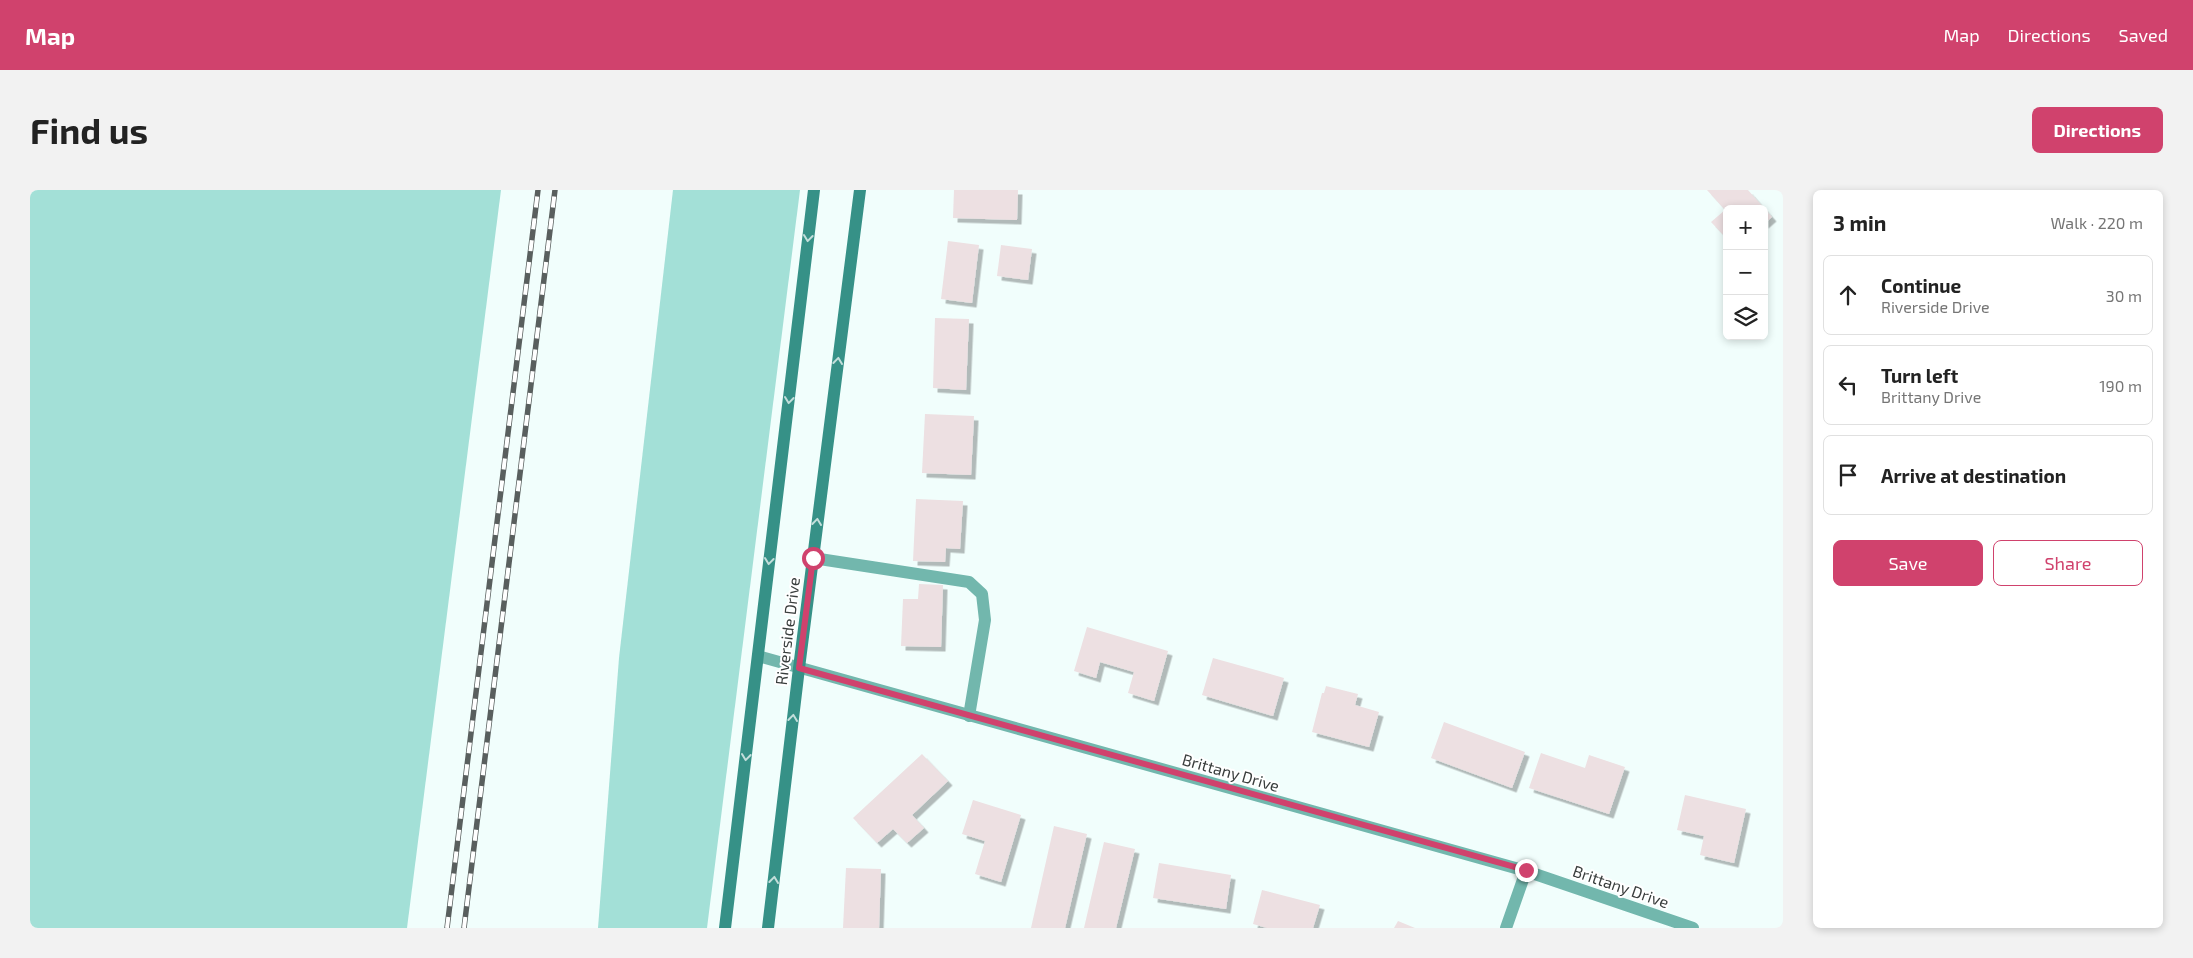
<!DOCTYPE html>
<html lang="en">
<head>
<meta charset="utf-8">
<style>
  body { margin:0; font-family:"Exo 2",sans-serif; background:#f2f2f2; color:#222 }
  .controls { position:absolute; right:15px; top:15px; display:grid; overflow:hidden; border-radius:8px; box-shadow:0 2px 8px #0003 }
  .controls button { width:45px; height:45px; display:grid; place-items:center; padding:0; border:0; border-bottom:1px solid #e0e0e0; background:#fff; color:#222; font:25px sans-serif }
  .stop { position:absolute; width:15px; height:15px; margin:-11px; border:4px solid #d0426d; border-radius:50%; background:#fff }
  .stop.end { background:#d0426d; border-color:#fff; box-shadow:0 1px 5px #0008 }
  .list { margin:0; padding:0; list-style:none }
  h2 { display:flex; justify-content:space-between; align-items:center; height:65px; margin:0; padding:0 20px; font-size:21px }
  h2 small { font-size:16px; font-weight:400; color:#767676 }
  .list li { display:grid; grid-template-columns:32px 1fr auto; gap:15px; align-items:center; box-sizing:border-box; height:80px; margin:0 10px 10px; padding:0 10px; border:1px solid #e0e0e0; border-radius:8px }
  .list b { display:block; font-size:19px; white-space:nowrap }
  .list p { margin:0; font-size:16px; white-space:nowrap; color:#767676 }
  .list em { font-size:16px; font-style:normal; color:#767676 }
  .actions { display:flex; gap:10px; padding:15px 20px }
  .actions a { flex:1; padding:11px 0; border:1px solid #d0426d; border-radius:8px; text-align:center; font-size:18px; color:#d0426d }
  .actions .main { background:#d0426d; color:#fff }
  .icon { flex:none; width:28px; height:28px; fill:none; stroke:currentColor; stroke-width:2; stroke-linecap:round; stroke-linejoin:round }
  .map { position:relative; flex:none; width:1753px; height:738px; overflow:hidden; border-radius:8px }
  header { display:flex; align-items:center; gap:30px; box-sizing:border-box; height:70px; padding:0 25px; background:#d0426d; color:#fff }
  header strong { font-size:24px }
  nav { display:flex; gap:28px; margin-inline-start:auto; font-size:18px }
  .intro { display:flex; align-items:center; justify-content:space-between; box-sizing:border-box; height:120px; padding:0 30px }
  h1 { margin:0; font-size:35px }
  .button { padding:12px 22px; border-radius:8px; background:#d0426d; color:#fff; font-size:18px; font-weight:700 }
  main { display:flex; gap:30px; padding:0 30px }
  aside { flex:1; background:#fff; border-radius:8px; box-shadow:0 2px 8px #0003 }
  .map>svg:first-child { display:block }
  .green { fill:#a3e0d7 }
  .building { fill:#ede0e2; filter:url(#shadow) }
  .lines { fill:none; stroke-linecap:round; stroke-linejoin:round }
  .lane { stroke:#72b7ad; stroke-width:12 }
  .street { stroke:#72b7ad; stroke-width:12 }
  .secondary { stroke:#369187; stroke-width:12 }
  .rail-casing { stroke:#595f5e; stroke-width:5.5 }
  .rail { stroke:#fff; stroke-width:4; stroke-dasharray:11; stroke-linecap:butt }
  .oneway { stroke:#c3dedb }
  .route { stroke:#d0426d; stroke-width:6 }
  .labels { text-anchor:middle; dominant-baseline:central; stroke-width:4; stroke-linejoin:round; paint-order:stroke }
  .street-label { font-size:16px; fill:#393e3d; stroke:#fff }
</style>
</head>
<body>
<header>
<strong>Map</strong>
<nav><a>Map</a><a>Directions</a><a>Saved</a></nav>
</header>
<div class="intro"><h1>Find us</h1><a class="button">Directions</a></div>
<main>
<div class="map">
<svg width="1753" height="738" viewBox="0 0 1753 738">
  <defs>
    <filter id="shadow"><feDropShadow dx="4.5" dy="4.5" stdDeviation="0" flood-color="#0004"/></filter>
  </defs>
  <rect width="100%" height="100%" fill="#f1fefc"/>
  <!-- green -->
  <g class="green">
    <path d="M0,0H471L377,738H0Z"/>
    <path d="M643,0H770L677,738H568L589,468Z"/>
  </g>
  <!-- building -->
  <g class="building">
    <path d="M924,0H988L987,30L923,28Z"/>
    <path d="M1677,0H1718L1742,27L1734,34V19H1697V49L1681,32L1695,20Z"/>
    <path d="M918,51L949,55L942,113L911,109Z"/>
    <path d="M971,55L1002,59L998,90L967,86Z"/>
    <path d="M905,128L939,129L936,200L903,198Z"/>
    <path d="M895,224L944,226L941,285L892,283Z"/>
    <path d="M886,309L933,311L930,359L916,358L915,372L883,371Z"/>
    <path d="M889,394L913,395L911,457L871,456L873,409H888Z"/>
    <path d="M1057,437L1138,461L1124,511L1098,503L1104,482L1070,472L1066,488L1044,481Z"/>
    <path d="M1183,468L1254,488L1243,526L1172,505Z"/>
    <path d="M1296,496L1328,504L1325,515L1349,522L1339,557L1282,542L1292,503H1294Z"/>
    <path d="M1414,532L1495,562L1482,598L1401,568Z"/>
    <path d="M1511,563L1555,578L1559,565L1595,577L1579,624L1499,598Z"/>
    <path d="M892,564L918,591L882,625L894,638L877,653L863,639L847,653L823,628Z"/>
    <path d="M1655,605L1716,619L1704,673L1670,665L1674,646L1647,640Z"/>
    <path d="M943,610L991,625L971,692L945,684L955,651L932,644Z"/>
    <path d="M1024,636L1057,644L1035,738H1001Z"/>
    <path d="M1074,652L1105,659L1086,738H1054Z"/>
    <path d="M1129,673L1201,685L1196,719L1123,708Z"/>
    <path d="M816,678L851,679L849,738H813Z"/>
    <path d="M1232,700L1290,715L1283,738H1237L1223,734Z"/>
    <path d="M1368,731L1385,738H1364Z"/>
  </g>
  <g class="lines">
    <!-- lane -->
    <path class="lane" d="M783,368L939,392L952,404L955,430L939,526"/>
    <!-- street -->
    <g class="street">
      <path d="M728,466L1496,681L1663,738"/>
      <path d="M1476,738L1496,681"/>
    </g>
    <!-- secondary -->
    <g class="secondary">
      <path d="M695,738L784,0"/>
      <path d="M738,738L769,478L830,0"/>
    </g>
    <!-- rail casing -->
    <g class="rail-casing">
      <g id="rail">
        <path d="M417,738L508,0"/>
        <path d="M434,738L525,0"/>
      </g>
    </g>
    <!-- rail -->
    <use href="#rail" class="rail"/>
  </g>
  <!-- one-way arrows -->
  <defs><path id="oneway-chevron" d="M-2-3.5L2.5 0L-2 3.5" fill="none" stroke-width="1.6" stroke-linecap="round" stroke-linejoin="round" transform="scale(1.25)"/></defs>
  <g class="oneway">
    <use href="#oneway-chevron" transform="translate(778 48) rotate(97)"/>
    <use href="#oneway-chevron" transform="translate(808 171) rotate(-83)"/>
    <use href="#oneway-chevron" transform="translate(759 210) rotate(97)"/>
    <use href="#oneway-chevron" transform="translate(787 332) rotate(-83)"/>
    <use href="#oneway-chevron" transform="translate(739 371) rotate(97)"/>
    <use href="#oneway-chevron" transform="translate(763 528) rotate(-83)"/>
    <use href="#oneway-chevron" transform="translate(716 567) rotate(97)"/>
    <use href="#oneway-chevron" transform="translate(744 690) rotate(-83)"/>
  </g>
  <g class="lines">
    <!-- route -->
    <path class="route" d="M783,368L769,478L1496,680"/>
  </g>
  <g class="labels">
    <!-- street labels -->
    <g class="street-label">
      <text transform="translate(757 441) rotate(-83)">Riverside Drive</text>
      <text transform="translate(1201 582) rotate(16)">Brittany Drive</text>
      <text transform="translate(1591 696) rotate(19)">Brittany Drive</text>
    </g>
  </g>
</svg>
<div class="controls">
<button>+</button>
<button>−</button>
<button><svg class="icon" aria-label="layers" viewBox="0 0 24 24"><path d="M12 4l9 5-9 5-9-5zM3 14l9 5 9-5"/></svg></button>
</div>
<div class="stop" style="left:783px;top:368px"></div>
<div class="stop end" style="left:1496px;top:680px"></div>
</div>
<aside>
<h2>3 min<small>Walk · 220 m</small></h2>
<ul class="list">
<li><svg class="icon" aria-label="ahead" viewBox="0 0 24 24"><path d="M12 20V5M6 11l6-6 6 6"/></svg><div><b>Continue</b><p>Riverside Drive</p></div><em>30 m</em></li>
<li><svg class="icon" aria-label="left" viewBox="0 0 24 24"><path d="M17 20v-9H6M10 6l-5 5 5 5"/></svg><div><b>Turn left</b><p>Brittany Drive</p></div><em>190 m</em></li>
<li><svg class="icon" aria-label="arrive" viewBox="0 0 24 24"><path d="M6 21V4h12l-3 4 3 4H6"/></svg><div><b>Arrive at destination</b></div></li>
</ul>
<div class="actions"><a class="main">Save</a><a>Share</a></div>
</aside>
</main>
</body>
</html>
